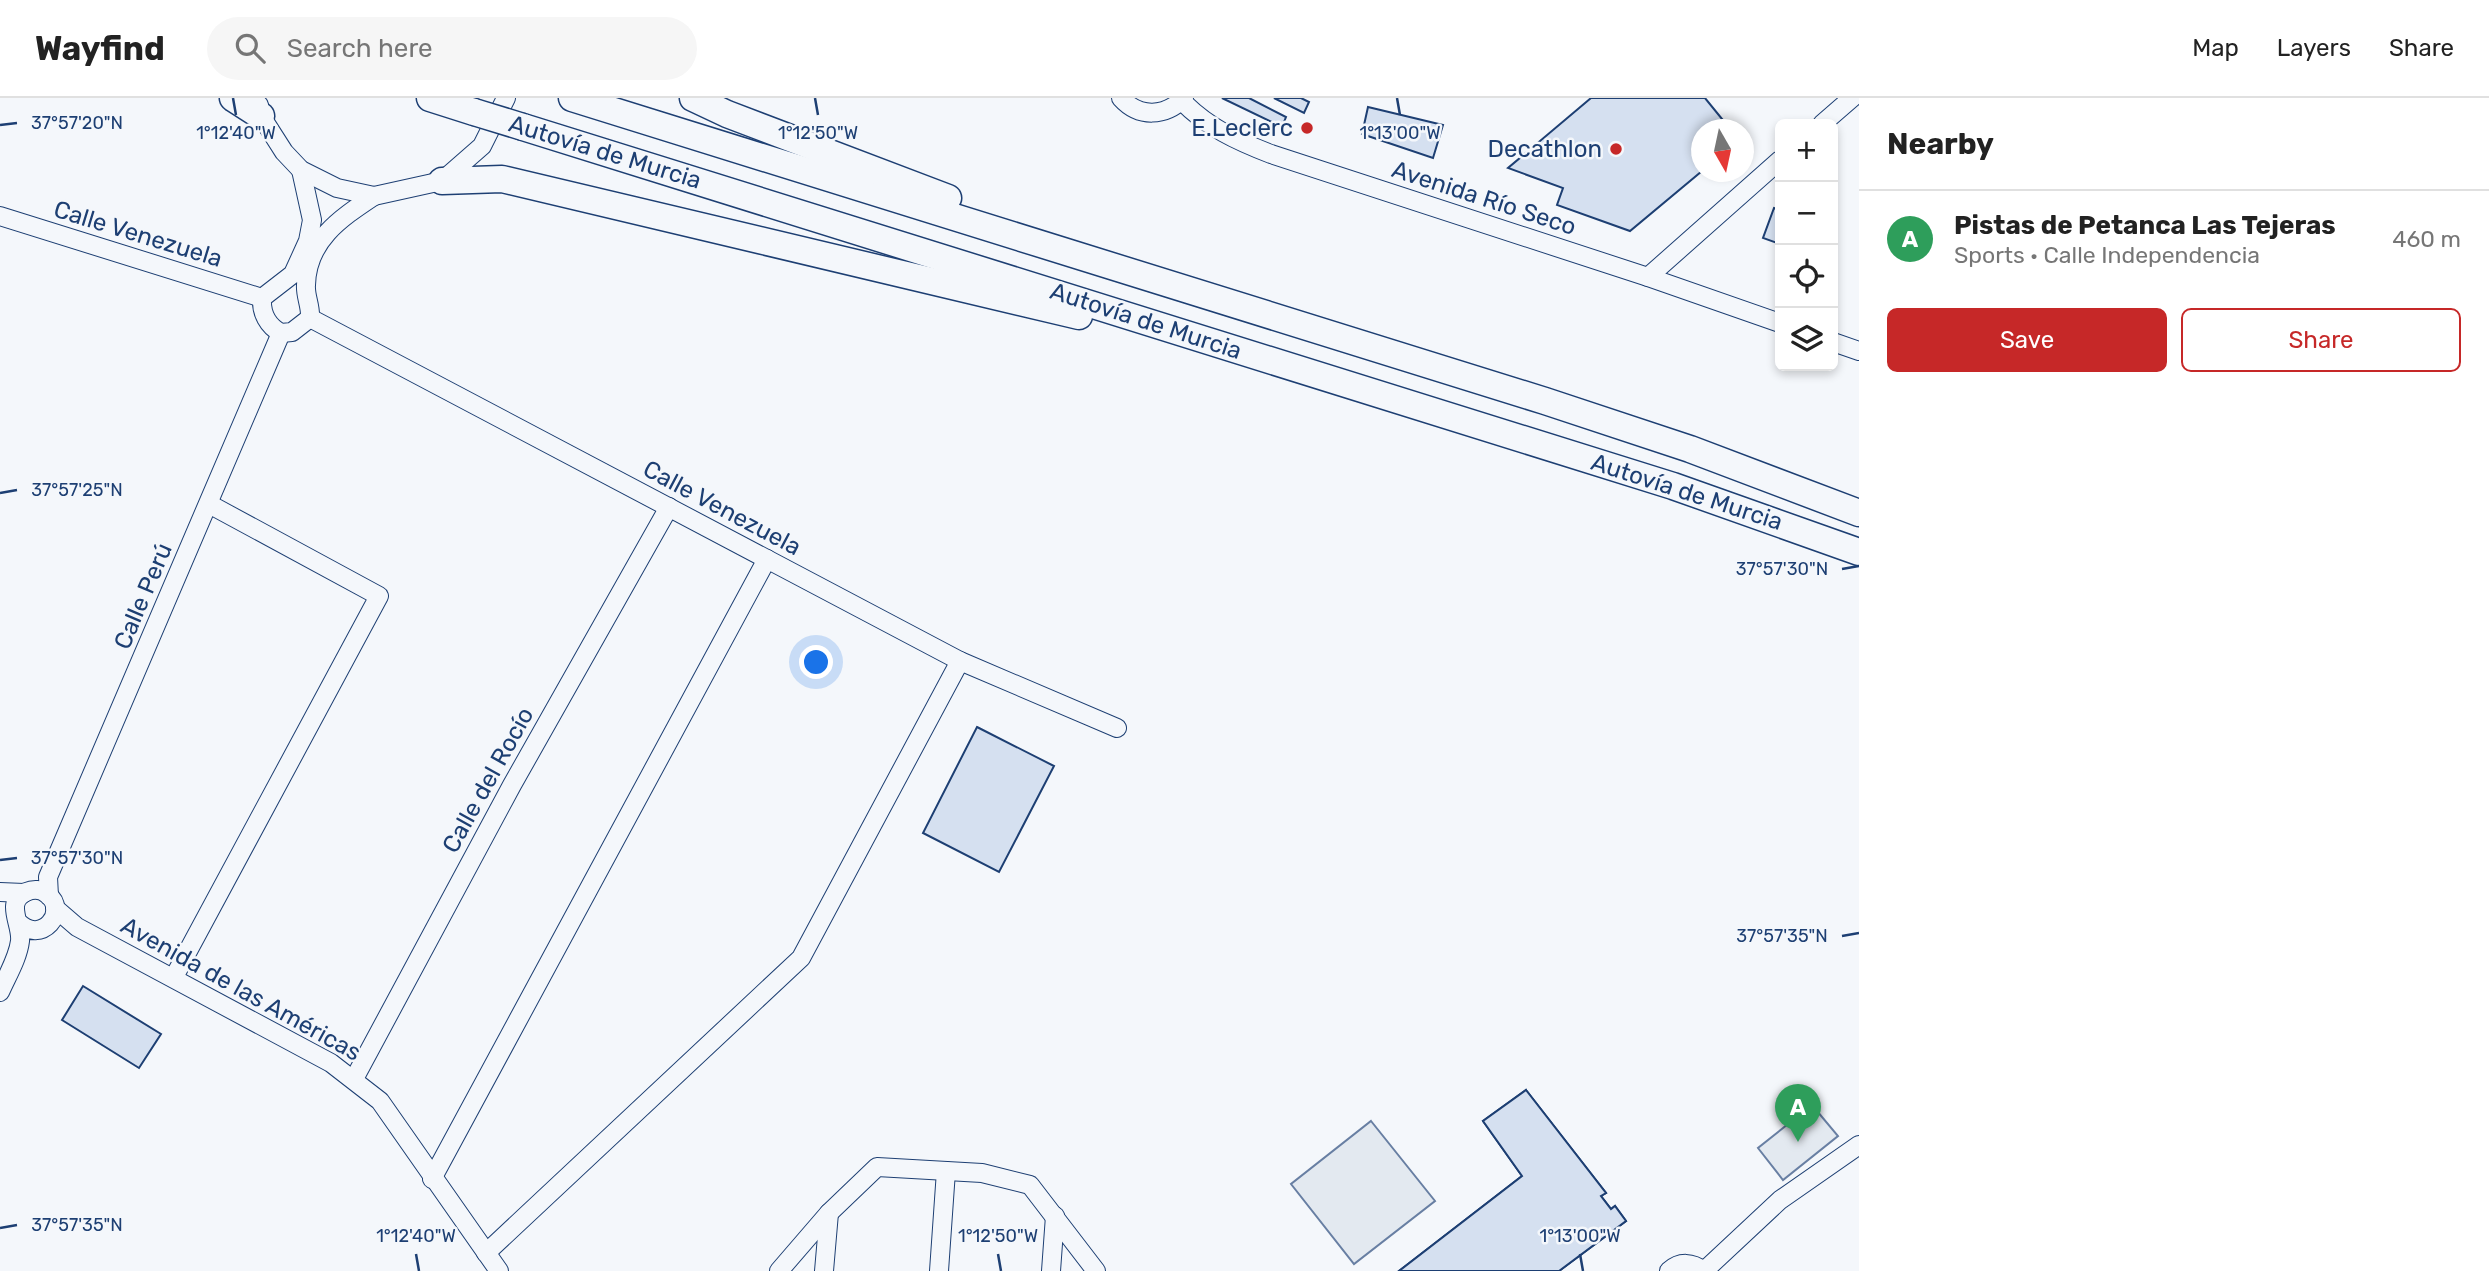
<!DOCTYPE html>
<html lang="en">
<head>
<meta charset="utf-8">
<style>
  body { margin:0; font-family:Rubik,sans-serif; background:#f6f6f6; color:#222 }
  .controls { position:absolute; right:21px; top:21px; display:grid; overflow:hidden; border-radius:10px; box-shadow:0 4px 10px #0003 }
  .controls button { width:63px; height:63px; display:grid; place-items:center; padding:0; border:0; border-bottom:2px solid #e0e0e0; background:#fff; color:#222; font:35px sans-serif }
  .compass { position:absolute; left:1691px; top:21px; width:63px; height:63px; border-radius:50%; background:#fff; box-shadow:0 4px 10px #0003; rotate:171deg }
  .you { position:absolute; left:817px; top:565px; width:24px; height:24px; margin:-18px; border:5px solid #fff; border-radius:50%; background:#1a73e8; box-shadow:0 0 0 10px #1a73e833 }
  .badge { display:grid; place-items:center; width:46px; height:46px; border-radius:50%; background:#c62828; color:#fff; font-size:23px; font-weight:700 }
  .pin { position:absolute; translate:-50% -58px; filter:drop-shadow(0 2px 4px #0008) }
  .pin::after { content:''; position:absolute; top:37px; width:24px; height:21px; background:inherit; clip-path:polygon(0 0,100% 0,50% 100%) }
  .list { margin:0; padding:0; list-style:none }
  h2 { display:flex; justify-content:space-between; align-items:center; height:91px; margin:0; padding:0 28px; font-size:30px }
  h2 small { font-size:23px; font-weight:400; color:#767676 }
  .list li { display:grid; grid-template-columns:46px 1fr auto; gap:21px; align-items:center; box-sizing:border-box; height:98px; padding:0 28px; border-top:2px solid #e0e0e0 }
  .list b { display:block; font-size:26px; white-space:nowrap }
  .list p { margin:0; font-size:23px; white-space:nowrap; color:#767676 }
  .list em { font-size:23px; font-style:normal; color:#767676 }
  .actions { display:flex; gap:14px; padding:21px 28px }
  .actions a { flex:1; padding:16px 0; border:2px solid #c62828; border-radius:10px; text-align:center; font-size:24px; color:#c62828 }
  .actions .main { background:#c62828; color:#fff }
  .icon { flex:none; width:38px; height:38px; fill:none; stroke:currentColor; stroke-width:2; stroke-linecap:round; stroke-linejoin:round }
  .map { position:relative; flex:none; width:1859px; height:1173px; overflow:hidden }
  header { display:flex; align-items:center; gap:42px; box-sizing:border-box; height:98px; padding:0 35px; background:#fff; border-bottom:2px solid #e0e0e0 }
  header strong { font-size:33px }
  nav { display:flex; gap:38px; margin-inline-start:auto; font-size:24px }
  .search { width:490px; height:63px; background:#f6f6f6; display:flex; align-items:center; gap:18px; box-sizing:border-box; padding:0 24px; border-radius:38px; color:#767676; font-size:26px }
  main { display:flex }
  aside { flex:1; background:#fff }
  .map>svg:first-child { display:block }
  .green { fill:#e3e9f0; stroke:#687fa3; stroke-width:2 }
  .building { fill:#d5e0f0; stroke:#1d3f73; stroke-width:2; fill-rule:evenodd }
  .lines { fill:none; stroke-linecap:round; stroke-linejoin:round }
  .minor-casing { stroke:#1d3f73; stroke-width:20 }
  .highway-casing { stroke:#1d3f73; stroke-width:29 }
  .minor { stroke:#f4f7fb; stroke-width:18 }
  .highway { stroke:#f4f7fb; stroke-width:26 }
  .highway-bridge-casing { stroke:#1d3f73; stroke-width:29; stroke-linecap:butt }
  .highway-bridge { stroke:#f4f7fb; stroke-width:26 }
  .ticks { fill:none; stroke:#1d3f73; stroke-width:2.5 }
  .poi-dot { fill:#c62828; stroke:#f4f7fb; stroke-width:2.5 }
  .labels { text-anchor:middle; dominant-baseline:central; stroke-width:5; stroke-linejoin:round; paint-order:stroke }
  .poi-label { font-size:24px; fill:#1d3f73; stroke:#f4f7fb; text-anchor:end }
  .street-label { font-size:24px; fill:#1d3f73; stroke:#f4f7fb }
  .ticks-label { font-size:18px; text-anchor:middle; fill:#1d3f73; stroke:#f4f7fb; stroke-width:5; stroke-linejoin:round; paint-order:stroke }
</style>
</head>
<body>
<header>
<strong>Wayfind</strong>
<div class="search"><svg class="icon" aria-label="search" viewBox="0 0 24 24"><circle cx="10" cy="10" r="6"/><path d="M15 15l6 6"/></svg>Search here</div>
<nav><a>Map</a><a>Layers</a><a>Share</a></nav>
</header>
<main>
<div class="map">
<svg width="1859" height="1173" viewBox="0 0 1859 1173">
  <rect width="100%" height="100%" fill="#f4f7fb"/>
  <!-- green -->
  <g class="green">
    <path d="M1812,1007L1838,1038L1783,1082L1758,1050Z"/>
    <path d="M1371,1023L1435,1103L1354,1166L1291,1086Z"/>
  </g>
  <!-- building -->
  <g class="building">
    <path d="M1222,0H1249L1286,19L1282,29Z"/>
    <path d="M1274,0H1301L1309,4L1304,15Z"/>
    <path d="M1591,0H1705L1731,32H1702V73L1630,133L1557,107L1563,90L1508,70Z"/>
    <path d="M1368,9L1443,27L1433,60L1362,36Z"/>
    <path d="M1774,110L1780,112V146L1763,140Z"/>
    <path d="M977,629L1054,668L999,774L923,735Z"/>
    <path d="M83,888L161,936L139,970L62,922Z"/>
    <path d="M1526,992L1606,1095L1601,1098L1611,1111L1615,1108L1626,1123L1559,1173H1526L1554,1151L1542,1136L1494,1173H1450L1442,1163L1428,1173H1399L1522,1078L1483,1023ZM1518,1105L1530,1120L1467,1168L1455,1153Z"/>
    <path d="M1526,992L1606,1095L1601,1098L1611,1111L1615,1108L1626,1123L1559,1173H1399L1522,1078L1483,1023Z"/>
  </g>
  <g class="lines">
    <!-- minor casing -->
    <g class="minor-casing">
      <g id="minor">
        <path d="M1121,0C1139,20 1165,19 1184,0"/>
        <path d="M1182,3C1207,29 1237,43 1271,56L1648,179L1780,225"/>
        <path d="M259,7L261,18L284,54L301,72L337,90L374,98L442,83L482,48L506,0"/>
        <path d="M1822,26L1852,0"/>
        <path d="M301,72L312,122L308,143L293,176L262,200C261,215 268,228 281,235L292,234L310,220C311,208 305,198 306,187C307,142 341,120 374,98"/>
        <path d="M0,118L262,200"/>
        <path d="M1648,179L1780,62"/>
        <path d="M310,220L960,563L1117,630"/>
        <path d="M1833,244L1859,253"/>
        <path d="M0,794L24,795"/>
        <path d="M49,798L48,779L281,235"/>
        <path d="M55,810L77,829L331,965L380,1003L499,1173"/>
        <path d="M174,879L379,498L209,406"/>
        <path d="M0,894C7,878 18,860 20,843C22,826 4,804 26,794C33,791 41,791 47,796C70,813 41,848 18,824"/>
        <path d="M354,981L512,687L669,409"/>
        <path d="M432,1081L767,461"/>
        <path d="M486,1155L801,860L960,563"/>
        <path d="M779,1173L829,1115L877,1069L982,1075L1030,1087L1096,1173"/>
        <path d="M824,1173L829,1115"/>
        <path d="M939,1173L946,1073"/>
        <path d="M1051,1173L1055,1118"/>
        <path d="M1669,1173C1680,1163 1692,1164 1704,1173"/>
        <path d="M1704,1173L1780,1102L1859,1047"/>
      </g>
    </g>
    <!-- highway casing -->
    <g class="highway-casing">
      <g id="highway">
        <path d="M233,0L261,18"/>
        <path d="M430,0L474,14"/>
        <path d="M572,0L1545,303L1690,351L1859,415"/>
        <path d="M693,0L727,16L948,100"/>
        <path d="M523,29L1673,388L1859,454"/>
        <path d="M442,83L502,81L1079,218"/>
      </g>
    </g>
    <!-- minor -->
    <use href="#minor" class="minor"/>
    <!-- highway -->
    <use href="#highway" class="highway"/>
    <!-- highway-bridge casing -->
    <g class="highway-bridge-casing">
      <path id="highway-bridge" d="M474,14L523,29"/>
    </g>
    <!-- highway-bridge -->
    <use href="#highway-bridge" class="highway-bridge"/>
  </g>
  <!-- ticks -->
  <path class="ticks" d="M233,0L236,17M815,0L818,17M1397,0L1400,17M0,27L17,25M0,395L17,392M1842,471L1859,468M0,762L17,760M1842,838L1859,835M0,1130L17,1127M416,1156L419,1173M998,1156L1001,1173M1580,1156L1583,1173"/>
  <!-- markers -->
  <g class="poi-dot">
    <circle cx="1307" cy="30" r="7"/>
    <circle cx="1616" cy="51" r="7"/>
  </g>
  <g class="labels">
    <!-- poi labels -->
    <g class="poi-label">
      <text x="1293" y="30">E.Leclerc</text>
      <text x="1602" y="51">Decathlon</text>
    </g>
    <!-- street labels -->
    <g class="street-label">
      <text transform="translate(605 54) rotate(17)">Autovía de Murcia</text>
      <text transform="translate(1484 100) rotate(18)">Avenida Río Seco</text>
      <text transform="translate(138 136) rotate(17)">Calle Venezuela</text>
      <text transform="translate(1146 223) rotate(18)">Autovía de Murcia</text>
      <text transform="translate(1687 394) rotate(18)">Autovía de Murcia</text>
      <text transform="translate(722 410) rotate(28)">Calle Venezuela</text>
      <text transform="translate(143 498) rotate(-67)">Calle Perú</text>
      <text transform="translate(488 682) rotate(-61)">Calle del Rocío</text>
      <text transform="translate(241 891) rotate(29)">Avenida de las Américas</text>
    </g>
  </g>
  <g class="ticks-label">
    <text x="77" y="31">37°57'20"N</text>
    <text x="236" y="41">1°12'40"W</text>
    <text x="818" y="41">1°12'50"W</text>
    <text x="1400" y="41">1°13'00"W</text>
    <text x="77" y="398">37°57'25"N</text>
    <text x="1782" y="477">37°57'30"N</text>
    <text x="77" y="766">37°57'30"N</text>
    <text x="1782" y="844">37°57'35"N</text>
    <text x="77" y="1133">37°57'35"N</text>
    <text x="416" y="1144">1°12'40"W</text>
    <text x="998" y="1144">1°12'50"W</text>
    <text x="1580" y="1144">1°13'00"W</text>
  </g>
</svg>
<div class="controls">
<button>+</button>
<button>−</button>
<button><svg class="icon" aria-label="locate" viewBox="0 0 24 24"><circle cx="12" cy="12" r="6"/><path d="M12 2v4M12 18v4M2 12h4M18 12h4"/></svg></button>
<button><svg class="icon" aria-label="layers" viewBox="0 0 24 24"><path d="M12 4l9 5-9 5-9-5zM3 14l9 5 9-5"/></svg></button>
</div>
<svg class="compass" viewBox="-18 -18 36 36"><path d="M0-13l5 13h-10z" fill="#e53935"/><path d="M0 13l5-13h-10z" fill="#767676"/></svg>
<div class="you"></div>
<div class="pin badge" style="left:1798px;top:1044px;background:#2e9e5b">A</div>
</div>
<aside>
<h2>Nearby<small></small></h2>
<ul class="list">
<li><span class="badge" style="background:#2e9e5b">A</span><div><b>Pistas de Petanca Las Tejeras</b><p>Sports · Calle Independencia</p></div><em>460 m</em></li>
</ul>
<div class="actions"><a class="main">Save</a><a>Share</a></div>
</aside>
</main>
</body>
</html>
